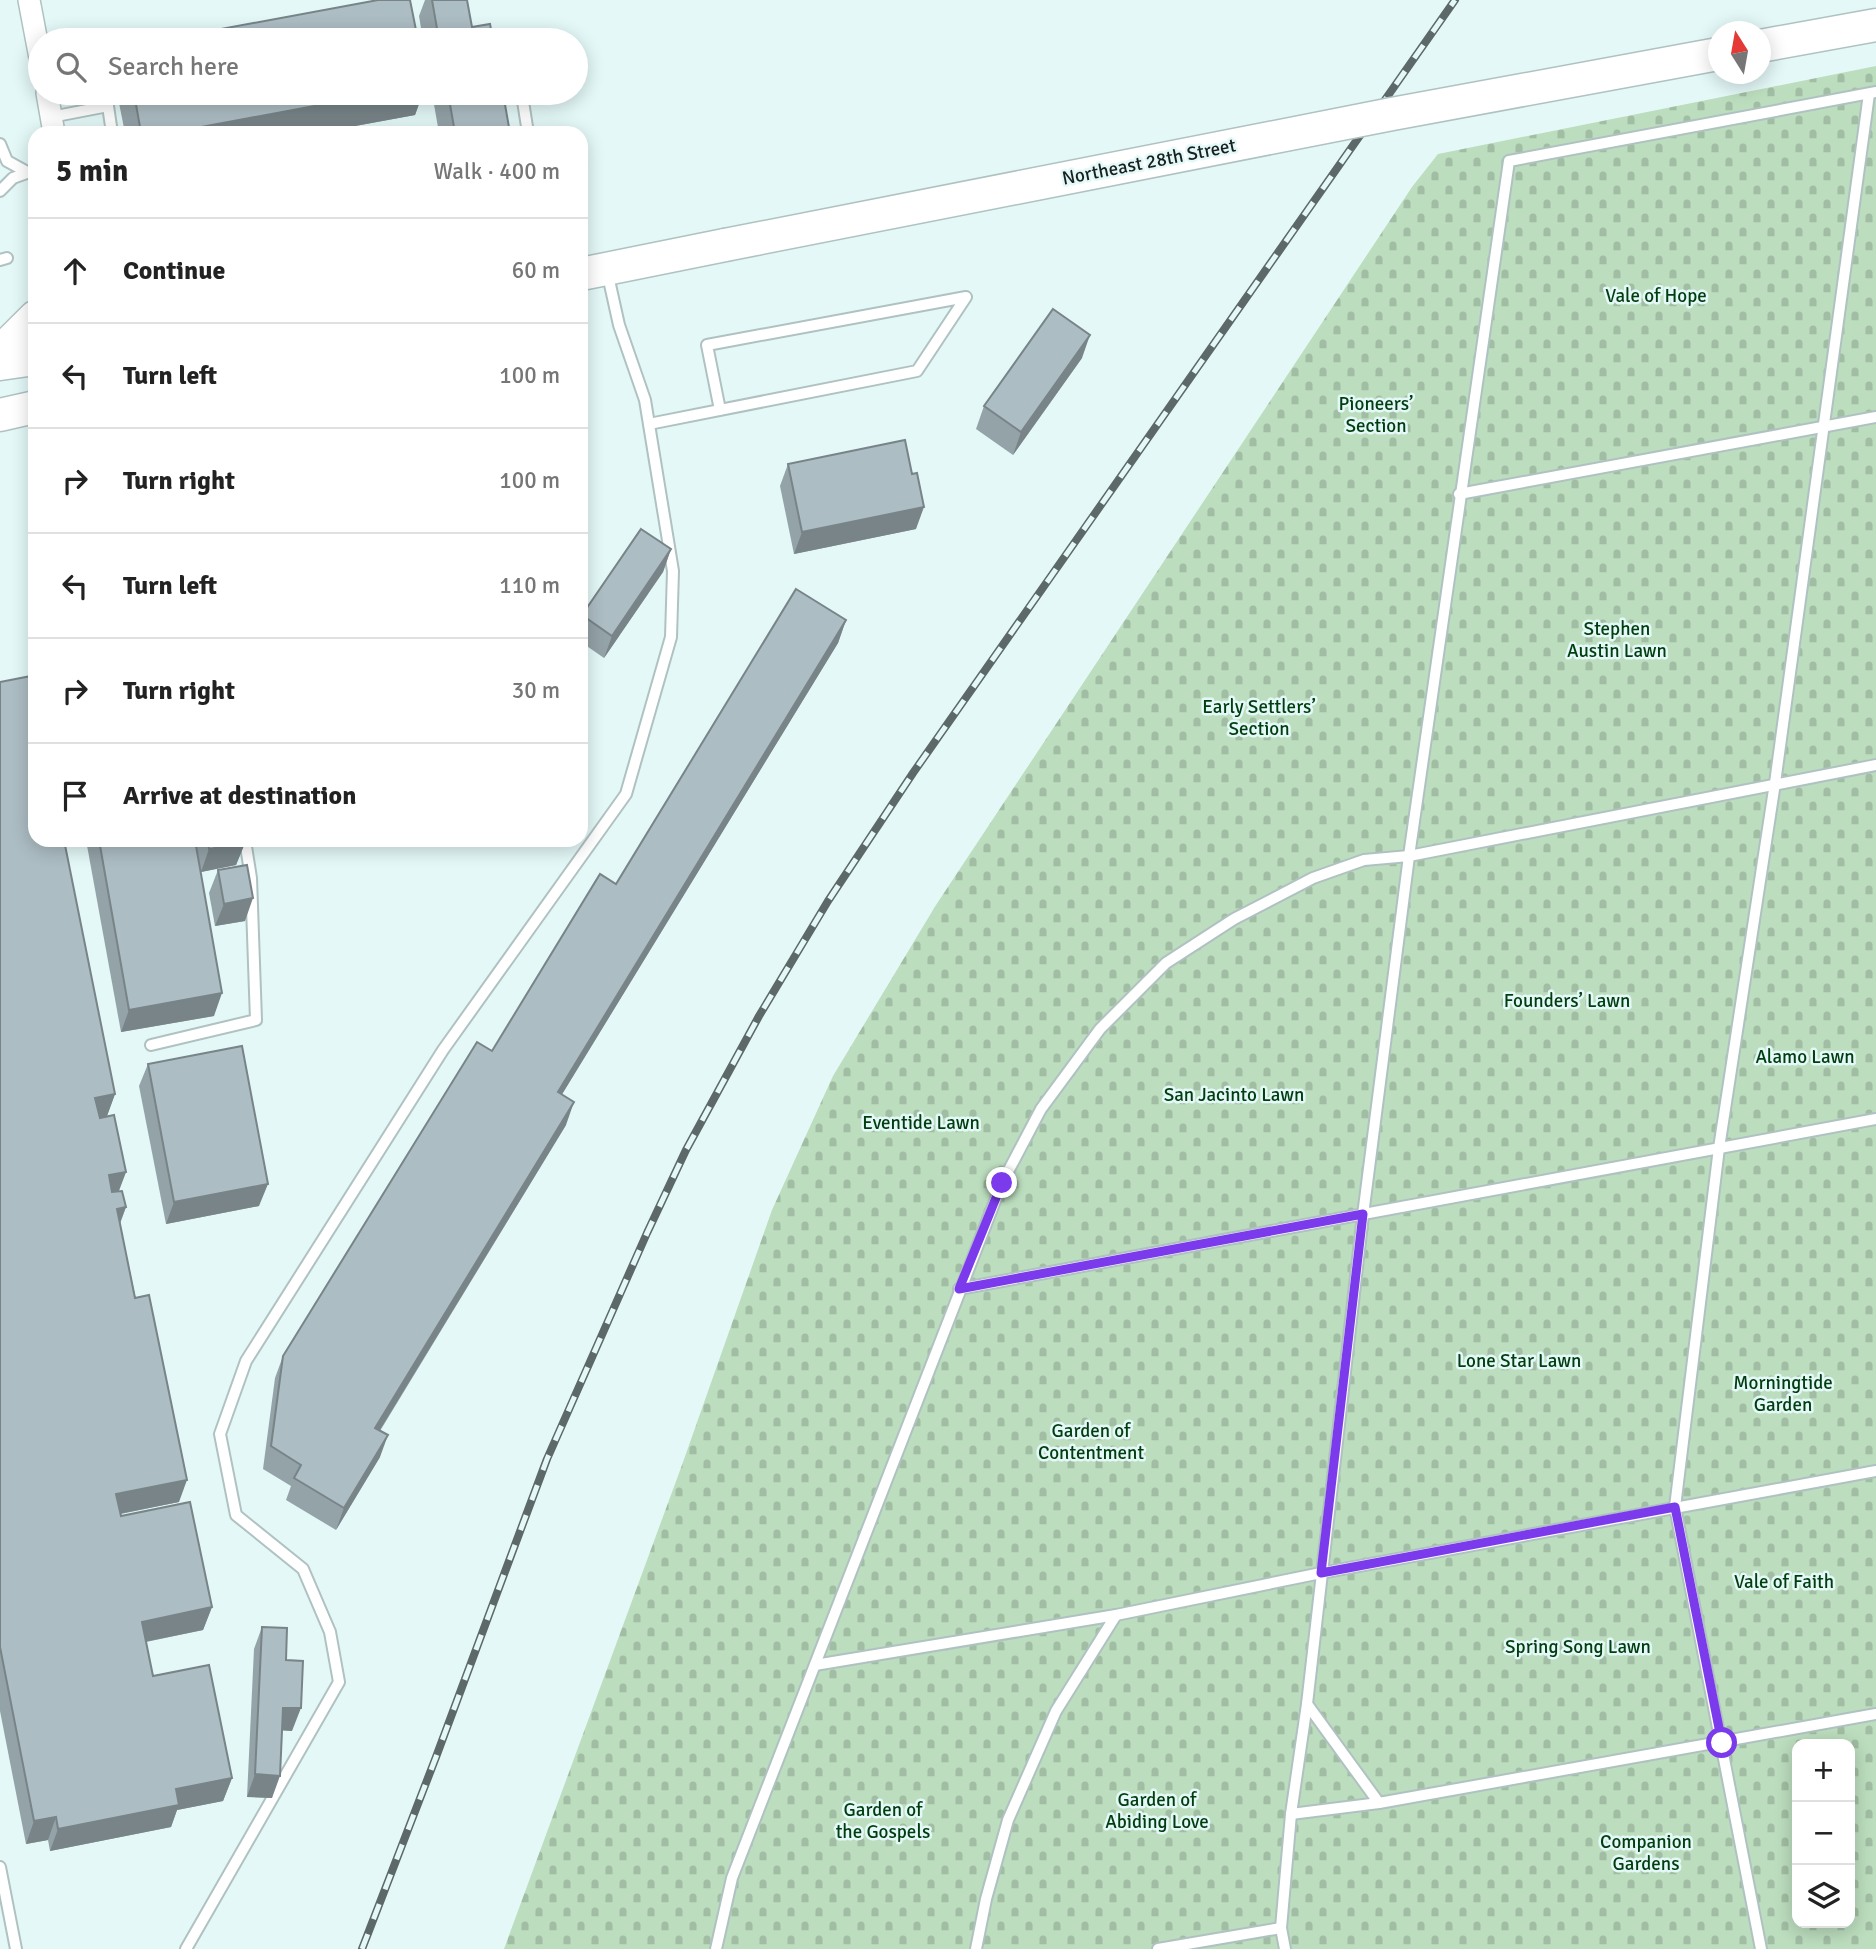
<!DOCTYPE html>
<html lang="en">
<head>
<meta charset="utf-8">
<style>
  body { margin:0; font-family:Signika,sans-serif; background:#f2f2f2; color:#222 }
  .controls { position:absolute; right:21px; bottom:21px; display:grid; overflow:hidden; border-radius:14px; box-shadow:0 4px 18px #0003 }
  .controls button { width:63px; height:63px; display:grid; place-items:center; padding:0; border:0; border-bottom:2px solid #e0e0e0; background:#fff; color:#222; font:35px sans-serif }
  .compass { position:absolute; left:1708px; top:21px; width:63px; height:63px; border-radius:50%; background:#fff; box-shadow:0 4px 18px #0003; rotate:349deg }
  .stop { position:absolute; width:21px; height:21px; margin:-16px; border:5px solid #7c3aed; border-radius:50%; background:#fff }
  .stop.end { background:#7c3aed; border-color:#fff; box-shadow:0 2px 7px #0008 }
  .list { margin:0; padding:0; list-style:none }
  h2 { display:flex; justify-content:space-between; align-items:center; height:91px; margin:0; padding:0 28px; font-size:30px }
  h2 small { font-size:23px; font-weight:400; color:#767676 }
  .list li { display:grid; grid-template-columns:46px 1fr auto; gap:21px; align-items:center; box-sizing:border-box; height:105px; padding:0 28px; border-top:2px solid #e0e0e0 }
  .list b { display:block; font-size:26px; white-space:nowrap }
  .list em { font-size:23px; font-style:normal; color:#767676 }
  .icon { flex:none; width:38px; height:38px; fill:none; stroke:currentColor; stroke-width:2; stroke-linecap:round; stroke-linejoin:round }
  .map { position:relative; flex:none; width:1876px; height:1949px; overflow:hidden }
  .search { position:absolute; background:#fff; box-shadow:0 4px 18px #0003; left:28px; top:28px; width:560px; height:77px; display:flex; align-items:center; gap:18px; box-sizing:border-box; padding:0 24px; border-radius:38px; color:#767676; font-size:26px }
  .panel { position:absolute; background:#fff; box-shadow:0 4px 18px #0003; left:28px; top:126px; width:560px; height:721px; border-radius:21px }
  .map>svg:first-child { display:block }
  .cemetery { fill:url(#cemetery-stones); fill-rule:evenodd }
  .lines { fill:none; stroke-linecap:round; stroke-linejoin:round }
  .service-casing { stroke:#afc2c1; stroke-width:14 }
  .minor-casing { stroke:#afc2c1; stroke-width:24 }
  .primary-casing { stroke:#afc2c1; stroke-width:35 }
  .service { stroke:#fff; stroke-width:10 }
  .minor { stroke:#fff; stroke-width:21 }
  .primary { stroke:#fff; stroke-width:32 }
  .rail-casing { stroke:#5d6868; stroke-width:8 }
  .rail { stroke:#e4f8f8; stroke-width:5; stroke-dasharray:16; stroke-linecap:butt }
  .primary-bridge-casing { stroke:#afc2c1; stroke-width:35; stroke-linecap:butt }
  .primary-bridge { stroke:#fff; stroke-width:32 }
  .wall { fill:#94a3a8 }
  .shaded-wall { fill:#788488 }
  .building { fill:#acbdc3; stroke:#788488; stroke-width:2 }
  .route { stroke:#7c3aed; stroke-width:9 }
  .labels { text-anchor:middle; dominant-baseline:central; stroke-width:5; stroke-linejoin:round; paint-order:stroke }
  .street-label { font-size:19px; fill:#181f1f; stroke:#e4f8f8 }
  .park-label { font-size:19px; fill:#003d0f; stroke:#e4f8f8 }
</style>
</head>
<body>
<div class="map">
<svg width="1876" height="1949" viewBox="0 0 1876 1949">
  <defs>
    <pattern id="cemetery-stones" width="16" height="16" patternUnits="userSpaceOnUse" patternTransform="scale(1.75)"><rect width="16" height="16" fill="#bcddbe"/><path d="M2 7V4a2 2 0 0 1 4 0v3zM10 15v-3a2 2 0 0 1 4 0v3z" fill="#a1bda3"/></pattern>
  </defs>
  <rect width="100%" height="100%" fill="#e4f8f8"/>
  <!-- cemetery -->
  <path class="cemetery" d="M1876,66V1949H504L682,1465L772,1210L833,1076L936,905L1412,187L1438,154ZM1797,1744H1850V1923H1797Z"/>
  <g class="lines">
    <!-- service casing -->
    <g class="service-casing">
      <g id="service">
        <path d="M522,95L528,133"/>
        <path d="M51,117L108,106L112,133"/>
        <path d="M0,144L7,161L27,172"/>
        <path d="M0,191L13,178L35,170"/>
        <path d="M0,260L7,258"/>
        <path d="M649,424L917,371L966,297L707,345L720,410"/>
        <path d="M1459,494L1876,417"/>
        <path d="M151,1045L256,1020L251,878L245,840"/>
        <path d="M959,1289L1876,1119"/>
        <path d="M815,1665L1116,1615L1321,1573L1876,1471"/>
        <path d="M1307,1704L1379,1803"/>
        <path d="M1291,1814L1379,1803L1876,1714"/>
        <path d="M0,1867L16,1949"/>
        <path d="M186,1949L339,1682L330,1632L303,1569L236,1515L220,1434L246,1361L443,1050L626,794L671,637L673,571L645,400L619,325L607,271"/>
        <path d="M716,1949L732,1878L1002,1183L1041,1109L1100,1029L1166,963L1234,919L1313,878L1364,860L1409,856L1876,765"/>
        <path d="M976,1949L986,1899L1008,1820L1056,1711L1116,1615"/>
        <path d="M1158,1949L1281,1928"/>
        <path d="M1285,1949L1281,1928L1291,1814L1307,1704L1363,1215L1409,856L1509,161L1876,92"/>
        <path d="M1761,1949L1675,1507L1719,1148L1775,783L1869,94"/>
      </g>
    </g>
    <!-- minor casing -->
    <g class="minor-casing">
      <g id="minor">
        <path d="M29,0L40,58"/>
        <path d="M47,93L54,133"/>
      </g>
    </g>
    <!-- primary casing -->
    <g class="primary-casing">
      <g id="primary">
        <path d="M1760,46L1876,25"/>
        <path d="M581,274L725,245"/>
        <path d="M0,352L35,317"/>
        <path d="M0,364L35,359"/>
        <path d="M0,415L35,407"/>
      </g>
    </g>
    <!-- service -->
    <use href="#service" class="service"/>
    <!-- minor -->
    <use href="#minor" class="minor"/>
    <!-- primary -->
    <use href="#primary" class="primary"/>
    <!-- rail casing -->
    <g class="rail-casing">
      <path id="rail" d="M362,1949L436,1757L547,1459L647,1233L686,1150L759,1016L828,901L913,773L1455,0"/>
    </g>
    <!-- rail -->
    <use href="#rail" class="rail"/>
    <!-- primary-bridge casing -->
    <g class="primary-bridge-casing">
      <path id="primary-bridge" d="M725,245L1392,114L1718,54"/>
    </g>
    <!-- primary-bridge -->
    <use href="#primary-bridge" class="primary-bridge"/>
  </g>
  <!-- wall -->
  <g class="wall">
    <path d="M425,0H467L472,27L493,40H423L419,16Z"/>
    <path d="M117,93H423L415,115L317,133H125Z"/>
    <path d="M432,93H503L510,133H439Z"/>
    <path d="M1082,358L1013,455L976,429L984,406Z"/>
    <path d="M788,464L916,529L794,554L780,486Z"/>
    <path d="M35,547V568L32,554Z"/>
    <path d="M671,549L663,572L604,658L581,642L582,615Z"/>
    <path d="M846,620L838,643L562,1094L566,1125L380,1431V1457L336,1530L286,1500L291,1486L263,1469L275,1378L283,1356L492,1051L616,884Z"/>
    <path d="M0,682L115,1094L107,1116L126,1172L119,1191L126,1207L120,1224L179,1502L121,1514V1516L212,1607L203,1630L146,1642L153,1676L232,1778L223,1801L177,1810L171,1827L50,1851L48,1840L26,1844L0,1711Z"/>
    <path d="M86,840H195L214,1016L121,1032Z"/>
    <path d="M197,840H244L245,843L236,865L201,872L196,843Z"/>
    <path d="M218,870L245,921L215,926L209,893Z"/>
    <path d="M148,1064L259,1206L166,1224L139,1086Z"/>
    <path d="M262,1627L286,1660L292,1731L282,1730L272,1798L247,1797L254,1649Z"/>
  </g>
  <!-- shaded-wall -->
  <g class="shaded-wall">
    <path d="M384,93H423L415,115L317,133H169Z"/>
    <path d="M1090,335L1082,358L1013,455L1021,432Z"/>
    <path d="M924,507L916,529L794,554L802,532Z"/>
    <path d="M671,549L663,572L604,658L612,636Z"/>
    <path d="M846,620L838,643L550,1114L558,1092Z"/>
    <path d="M245,843L236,865L201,872L209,849Z"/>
    <path d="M253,898L245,921L215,926L224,904Z"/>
    <path d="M222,993L214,1016L121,1032L129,1010Z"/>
    <path d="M115,1094L107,1116L87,1121L95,1098Z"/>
    <path d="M574,1102L566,1125L367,1451L375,1428Z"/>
    <path d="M126,1172L117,1195L100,1198L109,1175Z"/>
    <path d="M268,1184L259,1206L166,1224L174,1202Z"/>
    <path d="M126,1207L117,1230V1209Z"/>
    <path d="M388,1435L380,1457L336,1530L344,1508Z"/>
    <path d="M187,1480L179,1502L108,1516L116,1494Z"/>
    <path d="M212,1607L203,1630L134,1644L142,1622Z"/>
    <path d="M283,1708H301L292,1731L275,1730Z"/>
    <path d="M255,1774L280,1776L272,1798L247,1797Z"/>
    <path d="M232,1778L223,1801L177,1810L171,1827L50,1851L58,1829L176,1789Z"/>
    <path d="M56,1817L48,1840L26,1844L34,1821Z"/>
  </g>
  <!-- building -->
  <g class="building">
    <path d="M378,0H410L418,40H162Z"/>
    <path d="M432,0H467L472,27L490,24L493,40H439Z"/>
    <path d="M134,93H384L169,133H141Z"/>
    <path d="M448,93H503L510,133H455Z"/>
    <path d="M1053,309L1090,335L1021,432L984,406Z"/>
    <path d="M905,440L912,474L917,473L924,507L802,532L788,464Z"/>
    <path d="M641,529L671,549L612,636L582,615Z"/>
    <path d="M796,589L846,620L558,1092L574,1102L375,1428L388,1435L344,1508L294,1478L301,1465L271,1446L283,1356L477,1042L492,1051L600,874L616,884Z"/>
    <path d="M31,676L35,698V840H64L115,1094L95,1098L100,1118L114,1115L126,1172L109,1175L112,1192L122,1191L126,1207L117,1209L135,1298L149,1295L187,1480L116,1494L121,1516L190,1502L212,1607L142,1622L153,1676L209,1665L232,1778L176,1789L179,1805L58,1829L56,1817L34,1821L0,1647V682Z"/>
    <path d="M99,840H195L222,993L129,1010Z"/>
    <path d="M208,840H244L245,843L209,849Z"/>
    <path d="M247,865L253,898L224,904L218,870Z"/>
    <path d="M242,1046L268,1184L174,1202L148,1064Z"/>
    <path d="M262,1627L287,1628L286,1660L303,1661L301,1708H283L280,1776L255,1774Z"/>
  </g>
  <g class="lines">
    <!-- route -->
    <path class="route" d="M1002,1183L959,1289L1363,1214L1321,1573L1675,1507L1722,1743"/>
  </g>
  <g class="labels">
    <!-- street labels -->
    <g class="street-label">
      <text transform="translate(1149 162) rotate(-11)">Northeast 28th Street</text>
    </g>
    <!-- park labels -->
    <g class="park-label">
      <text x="1656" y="296">Vale of Hope</text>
      <text x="1376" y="404">Pioneers’<tspan x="1376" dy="22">Section</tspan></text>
      <text x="1617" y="629">Stephen<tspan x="1617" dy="22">Austin Lawn</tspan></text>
      <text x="1259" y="707">Early Settlers’<tspan x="1259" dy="22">Section</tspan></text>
      <text x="1567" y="1001">Founders’ Lawn</text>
      <text x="1805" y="1057">Alamo Lawn</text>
      <text x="1234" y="1095">San Jacinto Lawn</text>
      <text x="921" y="1123">Eventide Lawn</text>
      <text x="1519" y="1361">Lone Star Lawn</text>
      <text x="1783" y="1383">Morningtide<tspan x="1783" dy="22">Garden</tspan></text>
      <text x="1091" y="1431">Garden of<tspan x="1091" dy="22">Contentment</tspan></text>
      <text x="1784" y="1582">Vale of Faith</text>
      <text x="1578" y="1647">Spring Song Lawn</text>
      <text x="1157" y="1800">Garden of<tspan x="1157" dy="22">Abiding Love</tspan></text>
      <text x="883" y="1810">Garden of<tspan x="883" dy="22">the Gospels</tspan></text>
      <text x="1646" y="1842">Companion<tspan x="1646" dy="22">Gardens</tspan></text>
    </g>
  </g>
</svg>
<div class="controls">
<button>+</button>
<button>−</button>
<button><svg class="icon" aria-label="layers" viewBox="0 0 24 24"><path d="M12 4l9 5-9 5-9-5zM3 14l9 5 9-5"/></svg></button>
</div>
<svg class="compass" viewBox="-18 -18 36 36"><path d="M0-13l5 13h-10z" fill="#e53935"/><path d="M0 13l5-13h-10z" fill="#767676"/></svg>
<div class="stop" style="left:1722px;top:1743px"></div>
<div class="stop end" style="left:1002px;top:1183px"></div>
<div class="search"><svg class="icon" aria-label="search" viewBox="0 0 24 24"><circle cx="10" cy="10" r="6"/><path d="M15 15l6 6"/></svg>Search here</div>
<section class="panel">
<h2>5 min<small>Walk · 400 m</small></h2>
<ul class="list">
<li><svg class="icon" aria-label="ahead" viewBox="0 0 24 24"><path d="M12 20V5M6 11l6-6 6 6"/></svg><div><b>Continue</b></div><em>60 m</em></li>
<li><svg class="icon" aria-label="left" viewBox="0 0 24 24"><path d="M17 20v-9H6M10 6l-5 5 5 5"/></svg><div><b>Turn left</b></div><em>100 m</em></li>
<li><svg class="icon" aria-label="right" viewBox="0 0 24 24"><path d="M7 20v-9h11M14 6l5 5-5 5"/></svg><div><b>Turn right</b></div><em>100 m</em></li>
<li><svg class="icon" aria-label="left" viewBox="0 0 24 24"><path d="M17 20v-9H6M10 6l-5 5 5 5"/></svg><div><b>Turn left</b></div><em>110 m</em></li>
<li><svg class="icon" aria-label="right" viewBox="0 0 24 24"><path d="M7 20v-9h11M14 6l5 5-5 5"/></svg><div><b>Turn right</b></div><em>30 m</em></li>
<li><svg class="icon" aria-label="arrive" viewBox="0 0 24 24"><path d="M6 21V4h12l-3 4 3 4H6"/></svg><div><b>Arrive at destination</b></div></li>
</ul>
</section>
</div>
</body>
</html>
